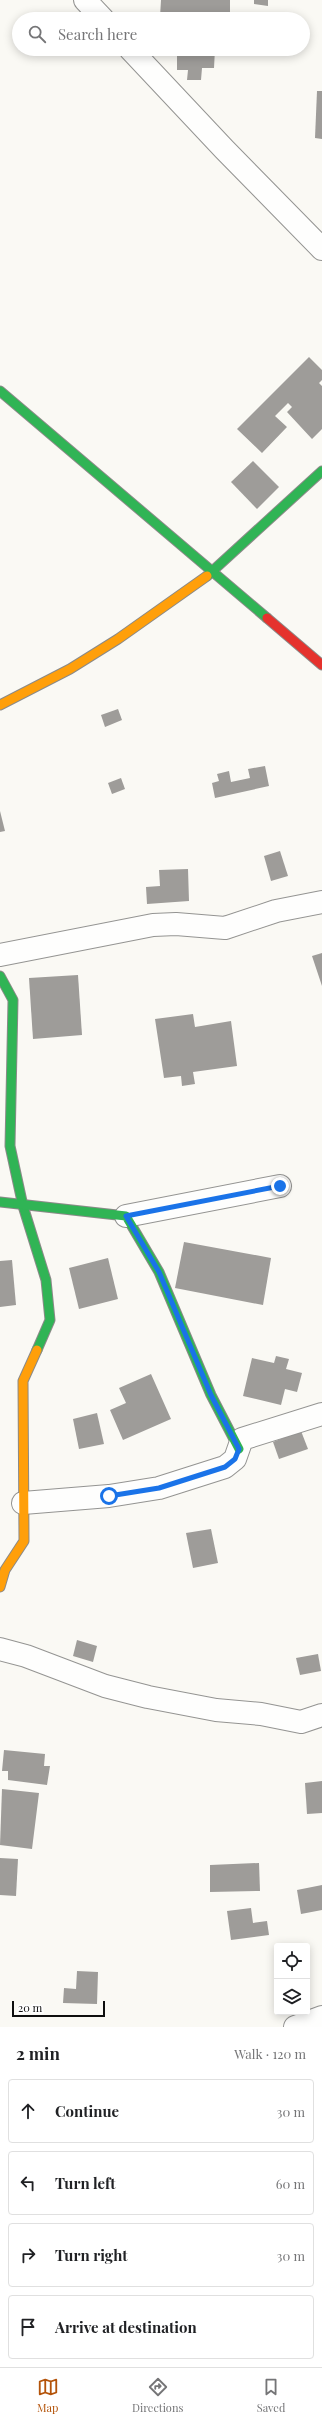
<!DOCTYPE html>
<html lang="en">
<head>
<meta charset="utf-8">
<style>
  body { margin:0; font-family:"Playfair Display",serif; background:#f6f6f6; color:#202124 }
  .controls { position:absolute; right:12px; bottom:12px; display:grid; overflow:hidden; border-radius:4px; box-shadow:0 2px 10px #0003 }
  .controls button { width:36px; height:36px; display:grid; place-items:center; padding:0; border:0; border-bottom:1px solid #e0e0e0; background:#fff; color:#202124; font:20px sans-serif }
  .scale { position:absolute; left:12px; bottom:10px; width:93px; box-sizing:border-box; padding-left:4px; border:2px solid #0e0e0e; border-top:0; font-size:11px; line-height:14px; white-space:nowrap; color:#0e0e0e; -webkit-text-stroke:3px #fff; paint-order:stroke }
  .stop { position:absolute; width:12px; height:12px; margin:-9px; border:3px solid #1a73e8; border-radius:50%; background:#fff }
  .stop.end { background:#1a73e8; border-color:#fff; box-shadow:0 1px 4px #0008 }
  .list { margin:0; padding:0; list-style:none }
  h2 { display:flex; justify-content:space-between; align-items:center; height:52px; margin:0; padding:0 16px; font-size:17px }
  h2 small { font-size:13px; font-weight:400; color:#757577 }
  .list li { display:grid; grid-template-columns:26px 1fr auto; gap:12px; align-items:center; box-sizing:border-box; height:64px; margin:0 8px 8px; padding:0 8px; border:1px solid #e0e0e0; border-radius:4px }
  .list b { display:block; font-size:15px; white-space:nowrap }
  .list em { font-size:13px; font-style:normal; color:#757577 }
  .icon { flex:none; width:22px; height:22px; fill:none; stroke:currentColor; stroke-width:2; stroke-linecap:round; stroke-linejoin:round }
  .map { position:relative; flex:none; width:322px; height:2027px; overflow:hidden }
  .search { position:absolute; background:#fff; box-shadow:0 2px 10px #0003; left:12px; right:12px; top:12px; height:44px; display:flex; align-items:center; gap:10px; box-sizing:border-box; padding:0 14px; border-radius:22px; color:#757577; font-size:15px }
  .sheet { height:340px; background:#fff }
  nav { display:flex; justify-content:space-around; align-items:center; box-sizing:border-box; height:56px; border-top:1px solid #e0e0e0; background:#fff; font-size:11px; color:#757577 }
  nav a { display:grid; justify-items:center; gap:2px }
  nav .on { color:#b45309 }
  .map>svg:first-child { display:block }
  .building { fill:#9e9c99 }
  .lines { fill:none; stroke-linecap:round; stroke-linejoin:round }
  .street-casing { stroke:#949492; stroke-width:24 }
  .fast-casing { stroke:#8b8a88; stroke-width:11 }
  .slow-casing { stroke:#8b8a88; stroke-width:11 }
  .jam-casing { stroke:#8b8a88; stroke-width:11 }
  .street { stroke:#fefefd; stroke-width:22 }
  .fast { stroke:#30b455; stroke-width:9 }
  .slow { stroke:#ff9f0a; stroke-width:9 }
  .jam { stroke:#e5322d; stroke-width:9 }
  .route { stroke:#1a73e8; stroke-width:5 }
</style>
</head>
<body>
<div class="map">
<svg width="322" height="2027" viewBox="0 0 322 2027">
  <rect width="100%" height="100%" fill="#faf9f4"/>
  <!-- building -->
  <g class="building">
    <path d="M161,0H230V17H215V19L160,17Z"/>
    <path d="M254,0H268V6L254,4Z"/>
    <path d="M177,49H215L214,68H202L201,80H187L188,70H177Z"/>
    <path d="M317,91H322V139L315,138Z"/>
    <path d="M309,357L322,370V380L319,383L322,386V429L312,439L287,412L292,407L288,403L275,416L287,427L262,453L237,429Z"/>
    <path d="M253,461L279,487L257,509L231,482Z"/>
    <path d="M118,709L122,720L105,727L101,715Z"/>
    <path d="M265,766L269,786L215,798L212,783L219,781L217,774L229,771L231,782L250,778L248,769Z"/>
    <path d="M121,778L125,789L112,794L108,783Z"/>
    <path d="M0,811L5,831L0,832Z"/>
    <path d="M280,851L288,876L271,881L264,856Z"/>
    <path d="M188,869L189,901L147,904L146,887L160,886L159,870Z"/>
    <path d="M322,953V986L312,956Z"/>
    <path d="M78,975L82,1035L33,1039L29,978Z"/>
    <path d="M193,1014L195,1027L231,1021L237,1066L193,1072L195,1084L182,1086L181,1076L164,1078L155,1019Z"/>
    <path d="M184,1242L271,1258L263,1305L175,1288Z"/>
    <path d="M108,1258L118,1299L79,1309L69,1268Z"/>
    <path d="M12,1260L16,1305L0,1307V1261Z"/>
    <path d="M276,1356L289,1359L286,1369L302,1373L297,1392L285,1389L281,1405L243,1396L252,1358L274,1363Z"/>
    <path d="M151,1374L171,1419L123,1440L110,1410L126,1403L119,1388Z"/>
    <path d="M97,1413L104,1444L79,1449L73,1419Z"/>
    <path d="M301,1431L308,1449L279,1459L273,1442Z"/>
    <path d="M211,1529L218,1563L193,1568L186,1533Z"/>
    <path d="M77,1640L97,1646L93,1662L73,1656Z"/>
    <path d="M318,1654L321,1671L300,1675L296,1658Z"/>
    <path d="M4,1750L45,1754L44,1766H50L47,1785L8,1780V1771H2Z"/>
    <path d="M322,1781V1813L307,1814L305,1783Z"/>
    <path d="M2,1789L39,1793L32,1849L0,1845Z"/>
    <path d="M0,1858L18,1859L16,1896L0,1895Z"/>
    <path d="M259,1863L260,1891L210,1892V1865Z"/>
    <path d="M322,1885V1910L301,1914L297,1890Z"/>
    <path d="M251,1908L253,1923L267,1921L269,1935L231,1940L227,1911Z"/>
    <path d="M77,1971L98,1972L97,2004L63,2003L64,1988L76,1989Z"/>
  </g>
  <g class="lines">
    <!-- street casing -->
    <g class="street-casing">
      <g id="street">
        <path d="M85,0L103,19"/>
        <path d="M130,49L224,149L322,249"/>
        <path d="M0,955L153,925L176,924L225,928L276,911L322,902"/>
        <path d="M126,1216L280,1186"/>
        <path d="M23,1503L109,1496L159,1488L225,1467L235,1459L242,1439L322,1414"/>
        <path d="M0,1649L26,1656L105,1686L148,1697L216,1710L261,1714L301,1722L322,1715"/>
        <path d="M295,2027L322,2017"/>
      </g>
    </g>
    <!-- fast casing -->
    <g class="fast-casing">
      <g id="fast">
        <path d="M0,391L267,618"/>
        <path d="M207,576L322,471"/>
        <path d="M0,976L13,1000L10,1146L23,1206L46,1280L50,1320L37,1350"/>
        <path d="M0,1202L126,1216L159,1272L211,1395L239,1449"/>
      </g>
    </g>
    <!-- slow casing -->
    <g class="slow-casing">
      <g id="slow">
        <path d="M0,705L70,669L118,639L207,576"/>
        <path d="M0,1587L5,1570L24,1541L23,1381L37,1350"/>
      </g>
    </g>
    <!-- jam casing -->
    <g class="jam-casing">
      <path id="jam" d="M267,618L322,665"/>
    </g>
    <!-- street -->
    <use href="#street" class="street"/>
    <!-- fast -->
    <use href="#fast" class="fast"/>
    <!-- slow -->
    <use href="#slow" class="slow"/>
    <!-- jam -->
    <use href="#jam" class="jam"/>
  </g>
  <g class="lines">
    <!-- route -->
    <path class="route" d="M109,1496L159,1488L225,1467L235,1459L239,1449L211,1395L159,1272L126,1216L280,1186"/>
  </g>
</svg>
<div class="controls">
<button><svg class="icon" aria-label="locate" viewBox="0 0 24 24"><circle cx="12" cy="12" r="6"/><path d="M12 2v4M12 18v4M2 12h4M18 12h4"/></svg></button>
<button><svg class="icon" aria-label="layers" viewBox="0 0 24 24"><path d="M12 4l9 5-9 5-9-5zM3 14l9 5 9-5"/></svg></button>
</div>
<div class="scale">20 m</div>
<div class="stop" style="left:109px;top:1496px"></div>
<div class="stop end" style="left:280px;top:1186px"></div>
<div class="search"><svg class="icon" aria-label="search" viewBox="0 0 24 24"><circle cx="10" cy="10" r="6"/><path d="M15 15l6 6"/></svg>Search here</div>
</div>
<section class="sheet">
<h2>2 min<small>Walk · 120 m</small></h2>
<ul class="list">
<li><svg class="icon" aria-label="ahead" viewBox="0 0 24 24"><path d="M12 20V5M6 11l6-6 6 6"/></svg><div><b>Continue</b></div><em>30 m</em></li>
<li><svg class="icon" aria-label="left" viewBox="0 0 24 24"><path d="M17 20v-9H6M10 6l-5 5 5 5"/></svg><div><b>Turn left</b></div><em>60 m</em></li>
<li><svg class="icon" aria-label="right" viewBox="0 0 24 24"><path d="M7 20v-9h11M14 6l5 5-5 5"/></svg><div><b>Turn right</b></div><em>30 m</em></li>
<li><svg class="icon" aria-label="arrive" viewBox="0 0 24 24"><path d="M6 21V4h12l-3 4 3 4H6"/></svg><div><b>Arrive at destination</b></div></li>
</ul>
</section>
<nav>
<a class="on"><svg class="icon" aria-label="map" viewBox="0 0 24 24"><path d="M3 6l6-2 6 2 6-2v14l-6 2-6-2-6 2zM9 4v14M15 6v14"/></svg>Map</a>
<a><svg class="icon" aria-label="directions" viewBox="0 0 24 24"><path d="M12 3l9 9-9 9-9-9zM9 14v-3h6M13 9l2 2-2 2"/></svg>Directions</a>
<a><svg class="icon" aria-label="saved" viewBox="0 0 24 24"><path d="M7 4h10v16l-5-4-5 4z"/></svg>Saved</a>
</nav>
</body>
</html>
